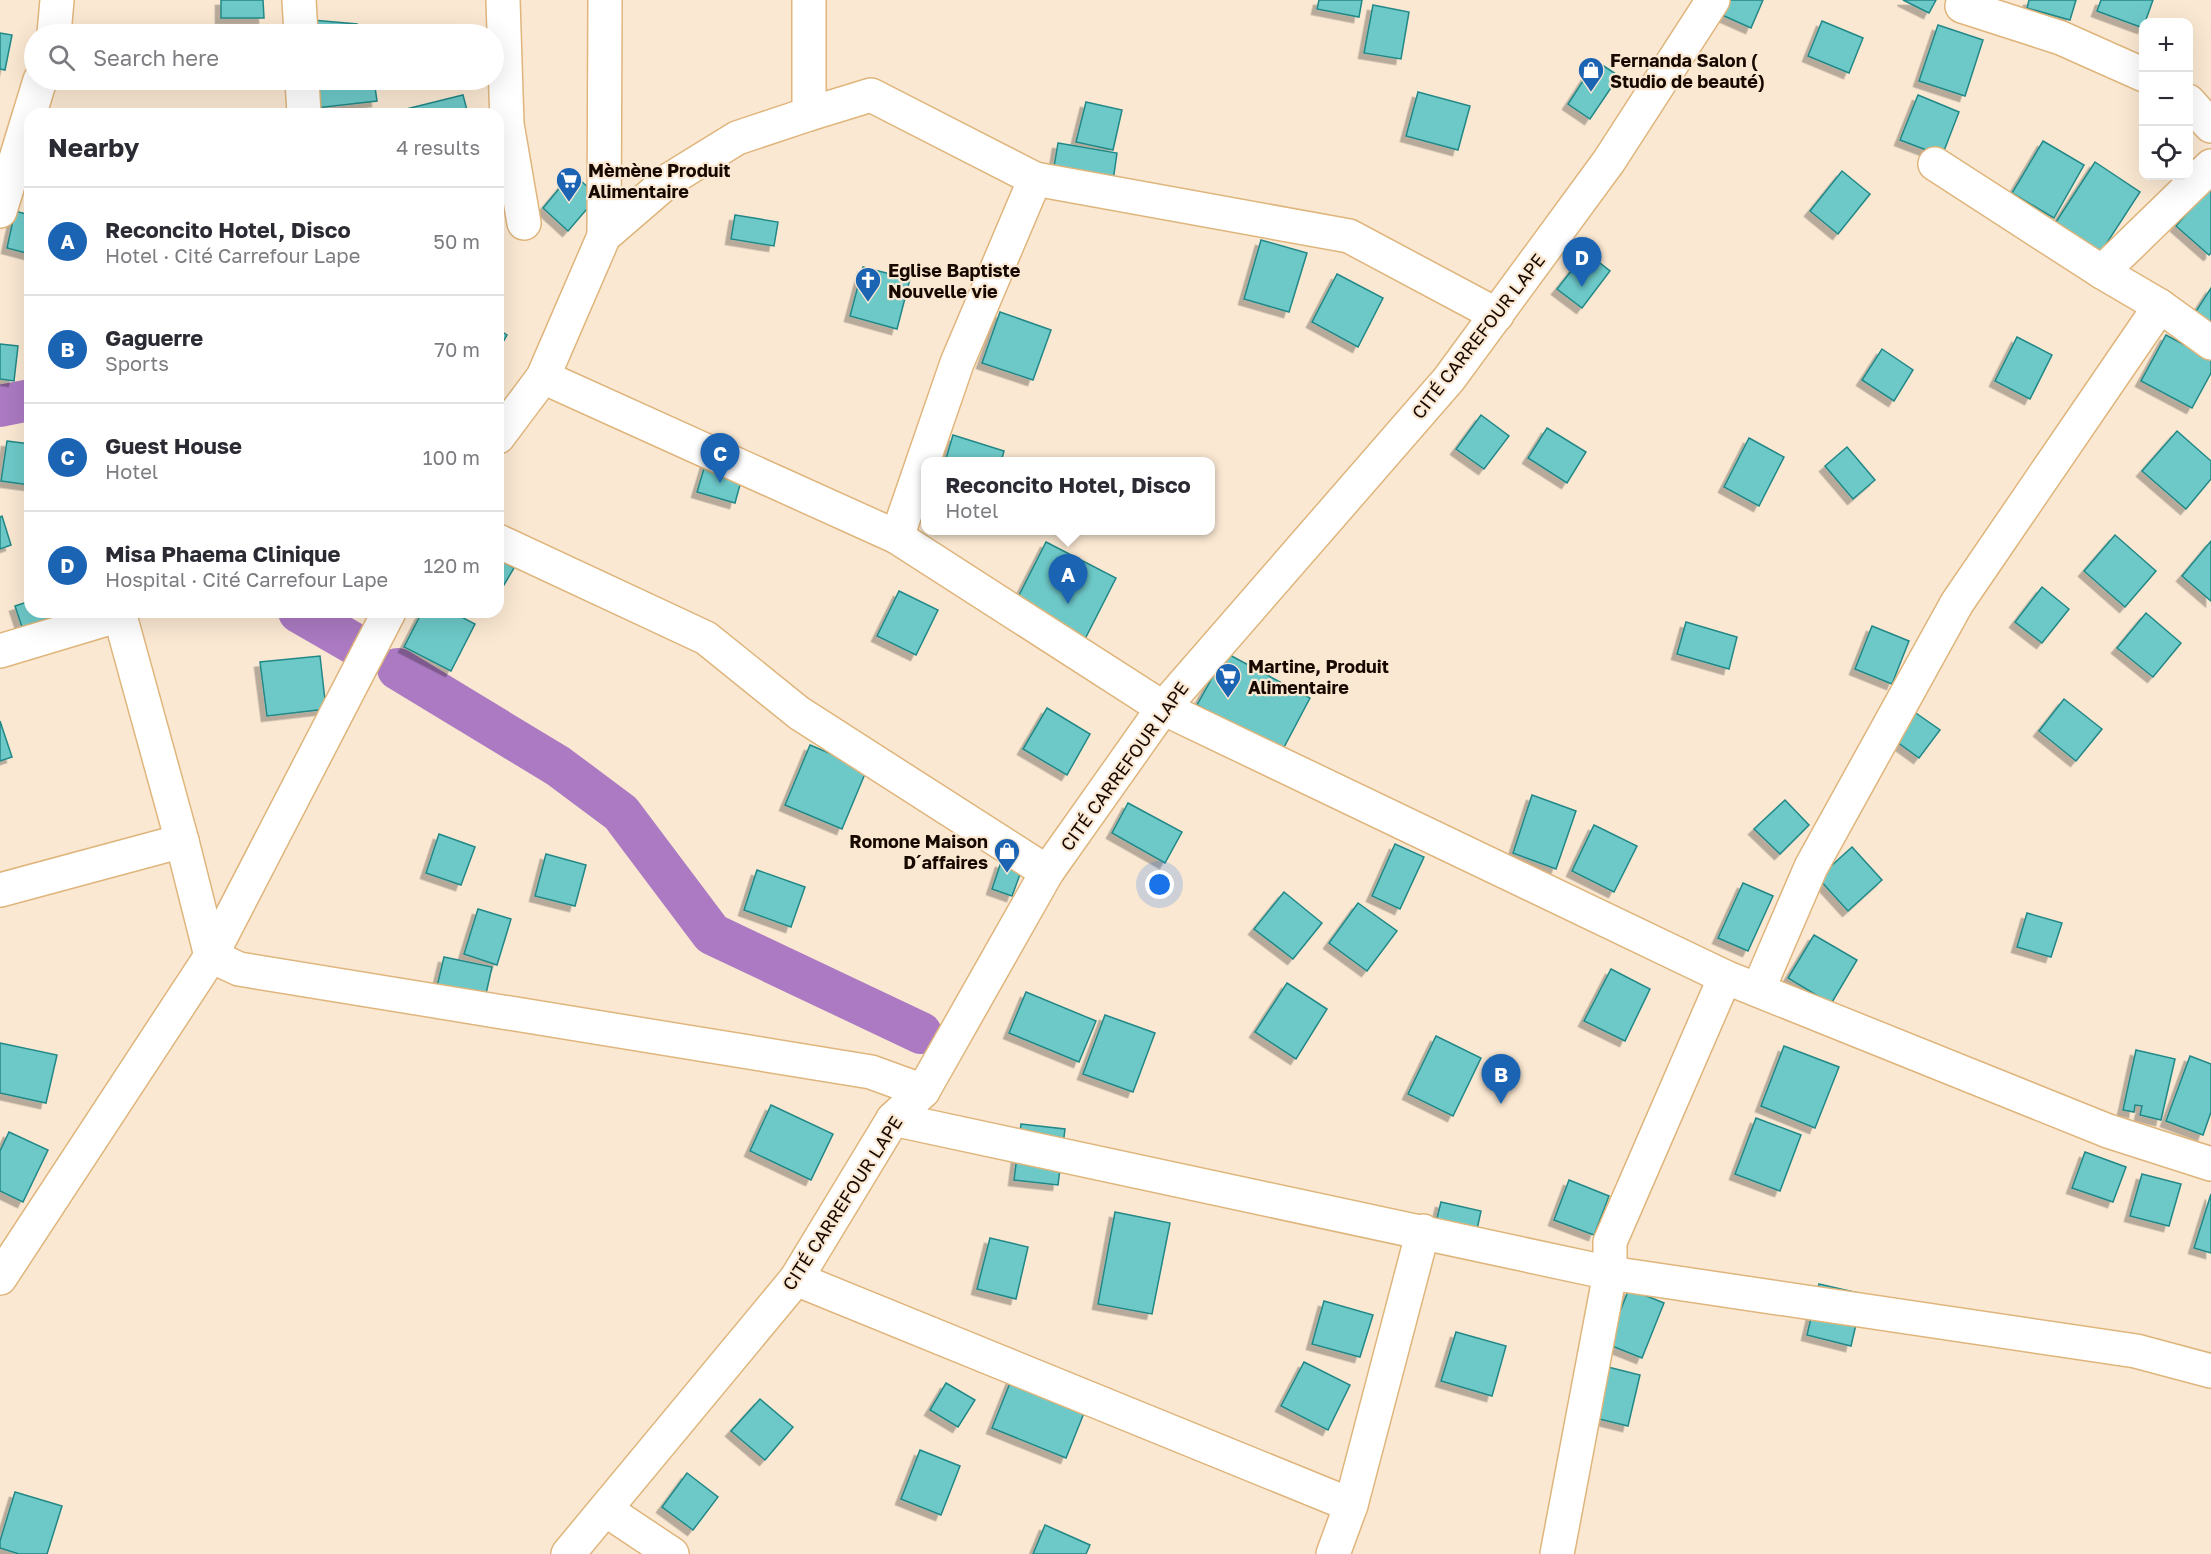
<!DOCTYPE html>
<html lang="en">
<head>
<meta charset="utf-8">
<style>
  body { margin:0; font-family:"Golos Text",sans-serif; background:#f7f7f7; color:#2b2b33 }
  .controls { position:absolute; right:18px; top:18px; display:grid; overflow:hidden; border-radius:12px; box-shadow:0 6px 24px #0002 }
  .controls button { width:54px; height:54px; display:grid; place-items:center; padding:0; border:0; border-bottom:2px solid #e1e1e2; background:#fff; color:#2b2b33; font:30px sans-serif }
  .you { position:absolute; left:1160px; top:885px; width:21px; height:21px; margin:-15px; border:4px solid #fff; border-radius:50%; background:#1a73e8; box-shadow:0 0 0 9px #1a73e833 }
  .badge { display:grid; place-items:center; width:39px; height:39px; border-radius:50%; background:#1b64b4; color:#fff; font-size:20px; font-weight:700 }
  .pin { position:absolute; translate:-50% -50px; filter:drop-shadow(0 2px 3px #0008) }
  .pin::after { content:''; position:absolute; top:32px; width:21px; height:18px; background:inherit; clip-path:polygon(0 0,100% 0,50% 100%) }
  .popup { position:absolute; left:921px; top:457px; width:294px; height:78px; box-sizing:border-box; display:grid; place-content:center; border-radius:12px; background:#fff; filter:drop-shadow(0 2px 4px #0005); font-size:20px; white-space:nowrap; color:#7c7c81 }
  .popup b { font-size:22px; color:#2b2b33 }
  .popup::after { content:''; position:absolute; left:50%; top:100%; margin-left:-12px; border:12px solid transparent; border-top-color:#fff }
  .list { margin:0; padding:0; list-style:none }
  h2 { display:flex; justify-content:space-between; align-items:center; height:78px; margin:0; padding:0 24px; font-size:26px }
  h2 small { font-size:20px; font-weight:400; color:#7c7c81 }
  .list li { display:grid; grid-template-columns:39px 1fr auto; gap:18px; align-items:center; box-sizing:border-box; height:108px; padding:0 24px; border-top:2px solid #e1e1e2 }
  .list b { display:block; font-size:22px; white-space:nowrap }
  .list p { margin:0; font-size:20px; white-space:nowrap; color:#7c7c81 }
  .list em { font-size:20px; font-style:normal; color:#7c7c81 }
  .icon { flex:none; width:33px; height:33px; fill:none; stroke:currentColor; stroke-width:2; stroke-linecap:round; stroke-linejoin:round }
  .map { position:relative; flex:none; width:2211px; height:1554px; overflow:hidden }
  .search { position:absolute; background:#fff; box-shadow:0 6px 24px #0002; left:24px; top:24px; width:480px; height:66px; display:flex; align-items:center; gap:15px; box-sizing:border-box; padding:0 21px; border-radius:33px; color:#7c7c81; font-size:22px }
  .panel { position:absolute; background:#fff; box-shadow:0 6px 24px #0002; left:24px; top:108px; width:480px; height:510px; border-radius:18px }
  .map>svg:first-child { display:block }
  .lines { fill:none; stroke-linecap:round; stroke-linejoin:round }
  .canal { stroke:#ab7ac2; stroke-width:42 }
  .building { fill:#6dc9c8; stroke:#228887; stroke-width:1.5; filter:url(#shadow) }
  .minor-casing { stroke:#dfb57c; stroke-width:36 }
  .tertiary-casing { stroke:#dfb57c; stroke-width:36 }
  .minor { stroke:#fff; stroke-width:33 }
  .tertiary { stroke:#fff; stroke-width:33 }
  .labels { text-anchor:middle; dominant-baseline:central; stroke-width:4.5; stroke-linejoin:round; paint-order:stroke }
  .poi-label { font-size:18px; font-weight:bold; fill:#180900; stroke:#fae8d2; text-anchor:start }
  .street-label { font-size:18px; fill:#180900; stroke:#fae8d2 }
</style>
</head>
<body>
<div class="map">
<svg width="2211" height="1554" viewBox="0 0 2211 1554">
  <defs>
    <filter id="shadow"><feDropShadow dx="-5.5" dy="5.5" stdDeviation="0" flood-color="#0004"/></filter>
  </defs>
  <rect width="100%" height="100%" fill="#fae8d2"/>
  <g class="lines">
    <!-- canal -->
    <g class="canal">
      <path d="M0,406L30,400"/>
      <path d="M299,612L358,646"/>
      <path d="M398,669L558,766L621,813L712,934L921,1033"/>
    </g>
  </g>
  <!-- building -->
  <g class="building">
    <path d="M221,0H263L264,18H221Z"/>
    <path d="M1319,0H1362L1359,17L1317,9Z"/>
    <path d="M1728,0H1763L1751,28L1722,15Z"/>
    <path d="M1903,0H1936L1929,13Z"/>
    <path d="M2029,0H2076L2070,20L2027,8Z"/>
    <path d="M2101,0H2153L2143,28L2097,11Z"/>
    <path d="M1373,5L1409,12L1401,59L1364,53Z"/>
    <path d="M312,20L357,24L356,34H311Z"/>
    <path d="M1822,21L1863,38L1849,73L1808,56Z"/>
    <path d="M1938,25L1983,40L1965,96L1919,81Z"/>
    <path d="M267,26V34H211V28Z"/>
    <path d="M0,33L12,35L5,70L0,69Z"/>
    <path d="M1596,61L1619,76L1590,119L1568,104Z"/>
    <path d="M313,80H374L377,101L316,108Z"/>
    <path d="M1418,92L1470,106L1458,150L1406,136Z"/>
    <path d="M463,95L468,114H407L406,109Z"/>
    <path d="M1918,95L1959,112L1942,156L1900,140Z"/>
    <path d="M1086,102L1122,110L1113,150L1076,142Z"/>
    <path d="M2043,141L2084,165L2054,218L2012,193Z"/>
    <path d="M1058,143L1117,153L1112,188L1052,179Z"/>
    <path d="M2095,162L2140,192L2101,252L2056,222Z"/>
    <path d="M1842,171L1870,194L1838,234L1810,211Z"/>
    <path d="M572,173L598,196L568,231L543,208Z"/>
    <path d="M2211,185V253L2209,255L2176,226Z"/>
    <path d="M15,211L30,215V254L7,248Z"/>
    <path d="M735,215L778,222L774,246L731,239Z"/>
    <path d="M1261,240L1307,253L1289,312L1244,299Z"/>
    <path d="M1586,252L1610,271L1582,308L1557,289Z"/>
    <path d="M863,267L910,279L897,329L850,316Z"/>
    <path d="M1337,274L1383,298L1358,347L1312,322Z"/>
    <path d="M2211,288V332L2191,319Z"/>
    <path d="M1000,312L1051,330L1033,380L982,363Z"/>
    <path d="M498,329L507,335L498,351Z"/>
    <path d="M2166,335L2211,359V373L2192,408L2141,381Z"/>
    <path d="M2017,337L2052,355L2030,399L1995,381Z"/>
    <path d="M0,344L18,346L14,381L0,379Z"/>
    <path d="M1882,349L1913,370L1894,401L1862,380Z"/>
    <path d="M1481,415L1509,436L1484,469L1456,449Z"/>
    <path d="M1547,428L1586,452L1567,483L1528,458Z"/>
    <path d="M2177,431L2211,461V479L2186,509L2142,471Z"/>
    <path d="M953,435L1004,451L1001,462H945Z"/>
    <path d="M1749,438L1784,457L1759,506L1724,487Z"/>
    <path d="M7,441L30,444V485L1,481Z"/>
    <path d="M1847,447L1875,480L1853,499L1825,466Z"/>
    <path d="M706,462L743,474L735,503L697,492Z"/>
    <path d="M2,516L11,545L0,549V517Z"/>
    <path d="M2115,535L2156,571L2125,607L2084,571Z"/>
    <path d="M2211,541V601L2182,576Z"/>
    <path d="M1046,542L1116,578L1084,641L1014,605Z"/>
    <path d="M498,559L514,568L498,595Z"/>
    <path d="M2042,587L2069,609L2042,643L2015,622Z"/>
    <path d="M899,591L938,610L916,655L877,636Z"/>
    <path d="M30,601V612H57L59,618L23,630L15,606Z"/>
    <path d="M422,612H452L475,624L451,671L404,647Z"/>
    <path d="M2146,613L2181,643L2153,677L2117,648Z"/>
    <path d="M1686,622L1737,637L1729,669L1677,654Z"/>
    <path d="M1872,626L1909,641L1892,684L1855,669Z"/>
    <path d="M1226,653L1310,698L1282,751L1197,705Z"/>
    <path d="M320,656L326,709L267,716L260,662Z"/>
    <path d="M2064,699L2102,729L2076,761L2039,731Z"/>
    <path d="M1047,708L1090,734L1067,775L1023,749Z"/>
    <path d="M1913,711L1940,730L1919,758L1893,739Z"/>
    <path d="M0,721L12,757L0,761Z"/>
    <path d="M810,745L867,769L842,829L785,805Z"/>
    <path d="M1532,795L1576,811L1556,869L1513,853Z"/>
    <path d="M1785,800L1809,825L1780,854L1754,829Z"/>
    <path d="M1128,803L1182,832L1165,863L1112,833Z"/>
    <path d="M1594,825L1637,846L1614,892L1572,871Z"/>
    <path d="M439,834L475,847L461,885L426,873Z"/>
    <path d="M1395,844L1424,857L1400,909L1372,896Z"/>
    <path d="M1852,847L1882,880L1848,911L1818,878Z"/>
    <path d="M546,854L586,865L575,906L535,896Z"/>
    <path d="M1001,862L1022,869L1012,896L992,889Z"/>
    <path d="M757,870L805,887L791,927L744,910Z"/>
    <path d="M1743,883L1773,896L1748,951L1718,938Z"/>
    <path d="M1284,892L1322,923L1293,959L1254,929Z"/>
    <path d="M1358,903L1397,931L1367,971L1329,943Z"/>
    <path d="M478,909L511,919L497,965L464,954Z"/>
    <path d="M2027,913L2062,923L2051,957L2017,947Z"/>
    <path d="M1814,935L1857,960L1831,1004L1788,978Z"/>
    <path d="M444,957L492,967L483,1007L435,995Z"/>
    <path d="M1611,969L1650,989L1625,1041L1584,1021Z"/>
    <path d="M1287,983L1327,1009L1296,1059L1255,1032Z"/>
    <path d="M1026,992L1096,1021L1079,1062L1009,1033Z"/>
    <path d="M1105,1015L1155,1033L1133,1092L1083,1074Z"/>
    <path d="M1436,1036L1481,1058L1453,1116L1408,1094Z"/>
    <path d="M0,1043L57,1055L46,1103L0,1093Z"/>
    <path d="M1784,1046L1839,1067L1815,1128L1761,1106Z"/>
    <path d="M2136,1050L2175,1059L2161,1120L2140,1115L2142,1106L2135,1105L2134,1112L2123,1110Z"/>
    <path d="M2190,1056L2211,1064V1112L2203,1135L2166,1121Z"/>
    <path d="M771,1105L833,1134L811,1180L750,1151Z"/>
    <path d="M1756,1118L1801,1135L1780,1191L1735,1174Z"/>
    <path d="M1021,1124L1065,1129L1058,1185L1014,1180Z"/>
    <path d="M9,1132L48,1150L23,1202L0,1191V1151Z"/>
    <path d="M2085,1152L2126,1167L2113,1202L2072,1188Z"/>
    <path d="M2142,1174L2181,1184L2169,1226L2130,1216Z"/>
    <path d="M1569,1180L1609,1196L1594,1235L1554,1220Z"/>
    <path d="M2211,1194V1253L2194,1248Z"/>
    <path d="M1441,1202L1481,1211L1473,1248L1432,1238Z"/>
    <path d="M1115,1212L1170,1223L1152,1314L1098,1304Z"/>
    <path d="M990,1238L1028,1247L1016,1299L977,1289Z"/>
    <path d="M1819,1284L1863,1294L1851,1346L1807,1335Z"/>
    <path d="M1629,1289L1664,1303L1642,1358L1607,1344Z"/>
    <path d="M1324,1301L1373,1315L1360,1357L1312,1344Z"/>
    <path d="M1456,1332L1506,1346L1492,1396L1441,1381Z"/>
    <path d="M1304,1362L1350,1385L1328,1430L1281,1406Z"/>
    <path d="M1604,1366L1640,1375L1628,1426L1591,1417Z"/>
    <path d="M1012,1378L1086,1408L1066,1458L992,1428Z"/>
    <path d="M946,1383L975,1400L958,1427L930,1410Z"/>
    <path d="M760,1399L793,1427L765,1460L731,1431Z"/>
    <path d="M920,1450L960,1466L941,1515L901,1499Z"/>
    <path d="M687,1473L718,1497L693,1530L662,1507Z"/>
    <path d="M15,1492L62,1506L47,1554H19L0,1548V1541Z"/>
    <path d="M1045,1525L1090,1545L1086,1554H1033Z"/>
  </g>
  <g class="lines">
    <!-- minor casing -->
    <g class="minor-casing">
      <g id="minor">
        <path d="M299,0L301,34"/>
        <path d="M503,0L507,124L524,223"/>
        <path d="M1962,6L2061,38L2144,75"/>
        <path d="M54,34L57,0"/>
        <path d="M302,80L304,114"/>
        <path d="M2188,101L2211,126"/>
        <path d="M809,114L871,95L1035,179L1349,236L1497,315"/>
        <path d="M1935,164L2102,272L2160,306L2211,343"/>
        <path d="M0,211L40,80"/>
        <path d="M604,236L605,0"/>
        <path d="M2102,272L2211,166"/>
        <path d="M543,377L897,537L1163,708L1725,977L2108,1131L2211,1164"/>
        <path d="M498,437L543,377L604,236L669,180L737,138L809,114V0"/>
        <path d="M897,537L957,363L1035,179"/>
        <path d="M498,541L706,638L799,713L1047,872"/>
        <path d="M119,612L182,841L211,956L239,969L871,1072L923,1091"/>
        <path d="M0,651L120,615"/>
        <path d="M0,890L182,841"/>
        <path d="M1758,990L1811,867L1957,603L2160,306"/>
        <path d="M893,1119L1610,1273L2136,1351L2211,1371"/>
        <path d="M0,1278L211,956L389,612"/>
        <path d="M796,1279L1351,1505"/>
        <path d="M606,1510L672,1554"/>
        <path d="M1333,1554L1351,1505L1423,1231"/>
        <path d="M1557,1554L1610,1273V1242L1725,977"/>
      </g>
    </g>
    <!-- tertiary casing -->
    <g class="tertiary-casing">
      <path id="tertiary" d="M568,1554L796,1279L893,1119L923,1091L1047,872L1163,708L1449,379L1609,161L1713,0"/>
    </g>
    <!-- minor -->
    <use href="#minor" class="minor"/>
    <!-- tertiary -->
    <use href="#tertiary" class="tertiary"/>
  </g>
  <!-- icons -->
  <defs>
    <g id="shop-pin" transform="scale(1.35)"><path d="M0 17L-7.5 6A9.5 9.5 0 1 1 7.5 6Z" fill="#1b64b4" stroke="#fae8d2"/><path d="M-5-2.5h2.3a2.7 3.5 0 0 1 5.4 0H5L5.5 6h-11ZM-1.5-2.5h3a1.5 2.3 0 0 0-3 0Z" fill="#fff"/></g>
    <g id="supermarket-pin" transform="scale(1.35)"><path d="M0 17L-7.5 6A9.5 9.5 0 1 1 7.5 6Z" fill="#1b64b4" stroke="#fae8d2"/><path d="M-6-5.5h2.5l.6 2H6L4.5 2H-2.5L-4.4-4H-6ZM-1.5 3.2a1.3 1.3 0 1 0 .1 0ZM3 3.2a1.3 1.3 0 1 0 .1 0Z" fill="#fff"/></g>
    <g id="church-pin" transform="scale(1.35)"><path d="M0 17L-7.5 6A9.5 9.5 0 1 1 7.5 6Z" fill="#1b64b4" stroke="#fae8d2"/><path d="M-1.2-6h2.4v3.5h3.3v2.4h-3.3V6h-2.4V-.1h-3.3v-2.4h3.3Z" fill="#fff"/></g>
  </defs>
  <g fill-rule="evenodd">
    <use href="#shop-pin" x="1591" y="70"/>
    <use href="#supermarket-pin" x="569" y="180"/>
    <use href="#church-pin" x="868" y="280"/>
    <use href="#supermarket-pin" x="1228" y="676"/>
    <use href="#shop-pin" x="1007" y="851"/>
  </g>
  <g class="labels">
    <!-- poi labels -->
    <g class="poi-label">
      <text x="1610" y="60">Fernanda Salon (<tspan x="1610" dy="21">Studio de beauté)</tspan></text>
      <text x="588" y="170">Mèmène Produit<tspan x="588" dy="21">Alimentaire</tspan></text>
      <text x="888" y="270">Eglise Baptiste<tspan x="888" dy="21">Nouvelle vie</tspan></text>
      <text x="1248" y="666">Martine, Produit<tspan x="1248" dy="21">Alimentaire</tspan></text>
      <text x="988" y="841" text-anchor="end">Romone Maison<tspan x="988" dy="21">D´affaires</tspan></text>
    </g>
    <!-- street labels -->
    <g class="street-label">
      <text transform="translate(1478 336) rotate(-52)">CITÉ CARREFOUR LAPE</text>
      <text transform="translate(1124 766) rotate(-54)">CITÉ CARREFOUR LAPE</text>
      <text transform="translate(842 1203) rotate(-57)">CITÉ CARREFOUR LAPE</text>
    </g>
  </g>
</svg>
<div class="controls">
<button>+</button>
<button>−</button>
<button><svg class="icon" aria-label="locate" viewBox="0 0 24 24"><circle cx="12" cy="12" r="6"/><path d="M12 2v4M12 18v4M2 12h4M18 12h4"/></svg></button>
</div>
<div class="you"></div>
<div class="pin badge" style="left:1068px;top:604px">A</div>
<div class="popup"><b>Reconcito Hotel, Disco</b>Hotel</div>
<div class="pin badge" style="left:1501px;top:1104px">B</div>
<div class="pin badge" style="left:720px;top:483px">C</div>
<div class="pin badge" style="left:1582px;top:287px">D</div>
<div class="search"><svg class="icon" aria-label="search" viewBox="0 0 24 24"><circle cx="10" cy="10" r="6"/><path d="M15 15l6 6"/></svg>Search here</div>
<section class="panel">
<h2>Nearby<small>4 results</small></h2>
<ul class="list">
<li><span class="badge">A</span><div><b>Reconcito Hotel, Disco</b><p>Hotel · Cité Carrefour Lape</p></div><em>50 m</em></li>
<li><span class="badge">B</span><div><b>Gaguerre</b><p>Sports</p></div><em>70 m</em></li>
<li><span class="badge">C</span><div><b>Guest House</b><p>Hotel</p></div><em>100 m</em></li>
<li><span class="badge">D</span><div><b>Misa Phaema Clinique</b><p>Hospital · Cité Carrefour Lape</p></div><em>120 m</em></li>
</ul>
</section>
</div>
</body>
</html>
